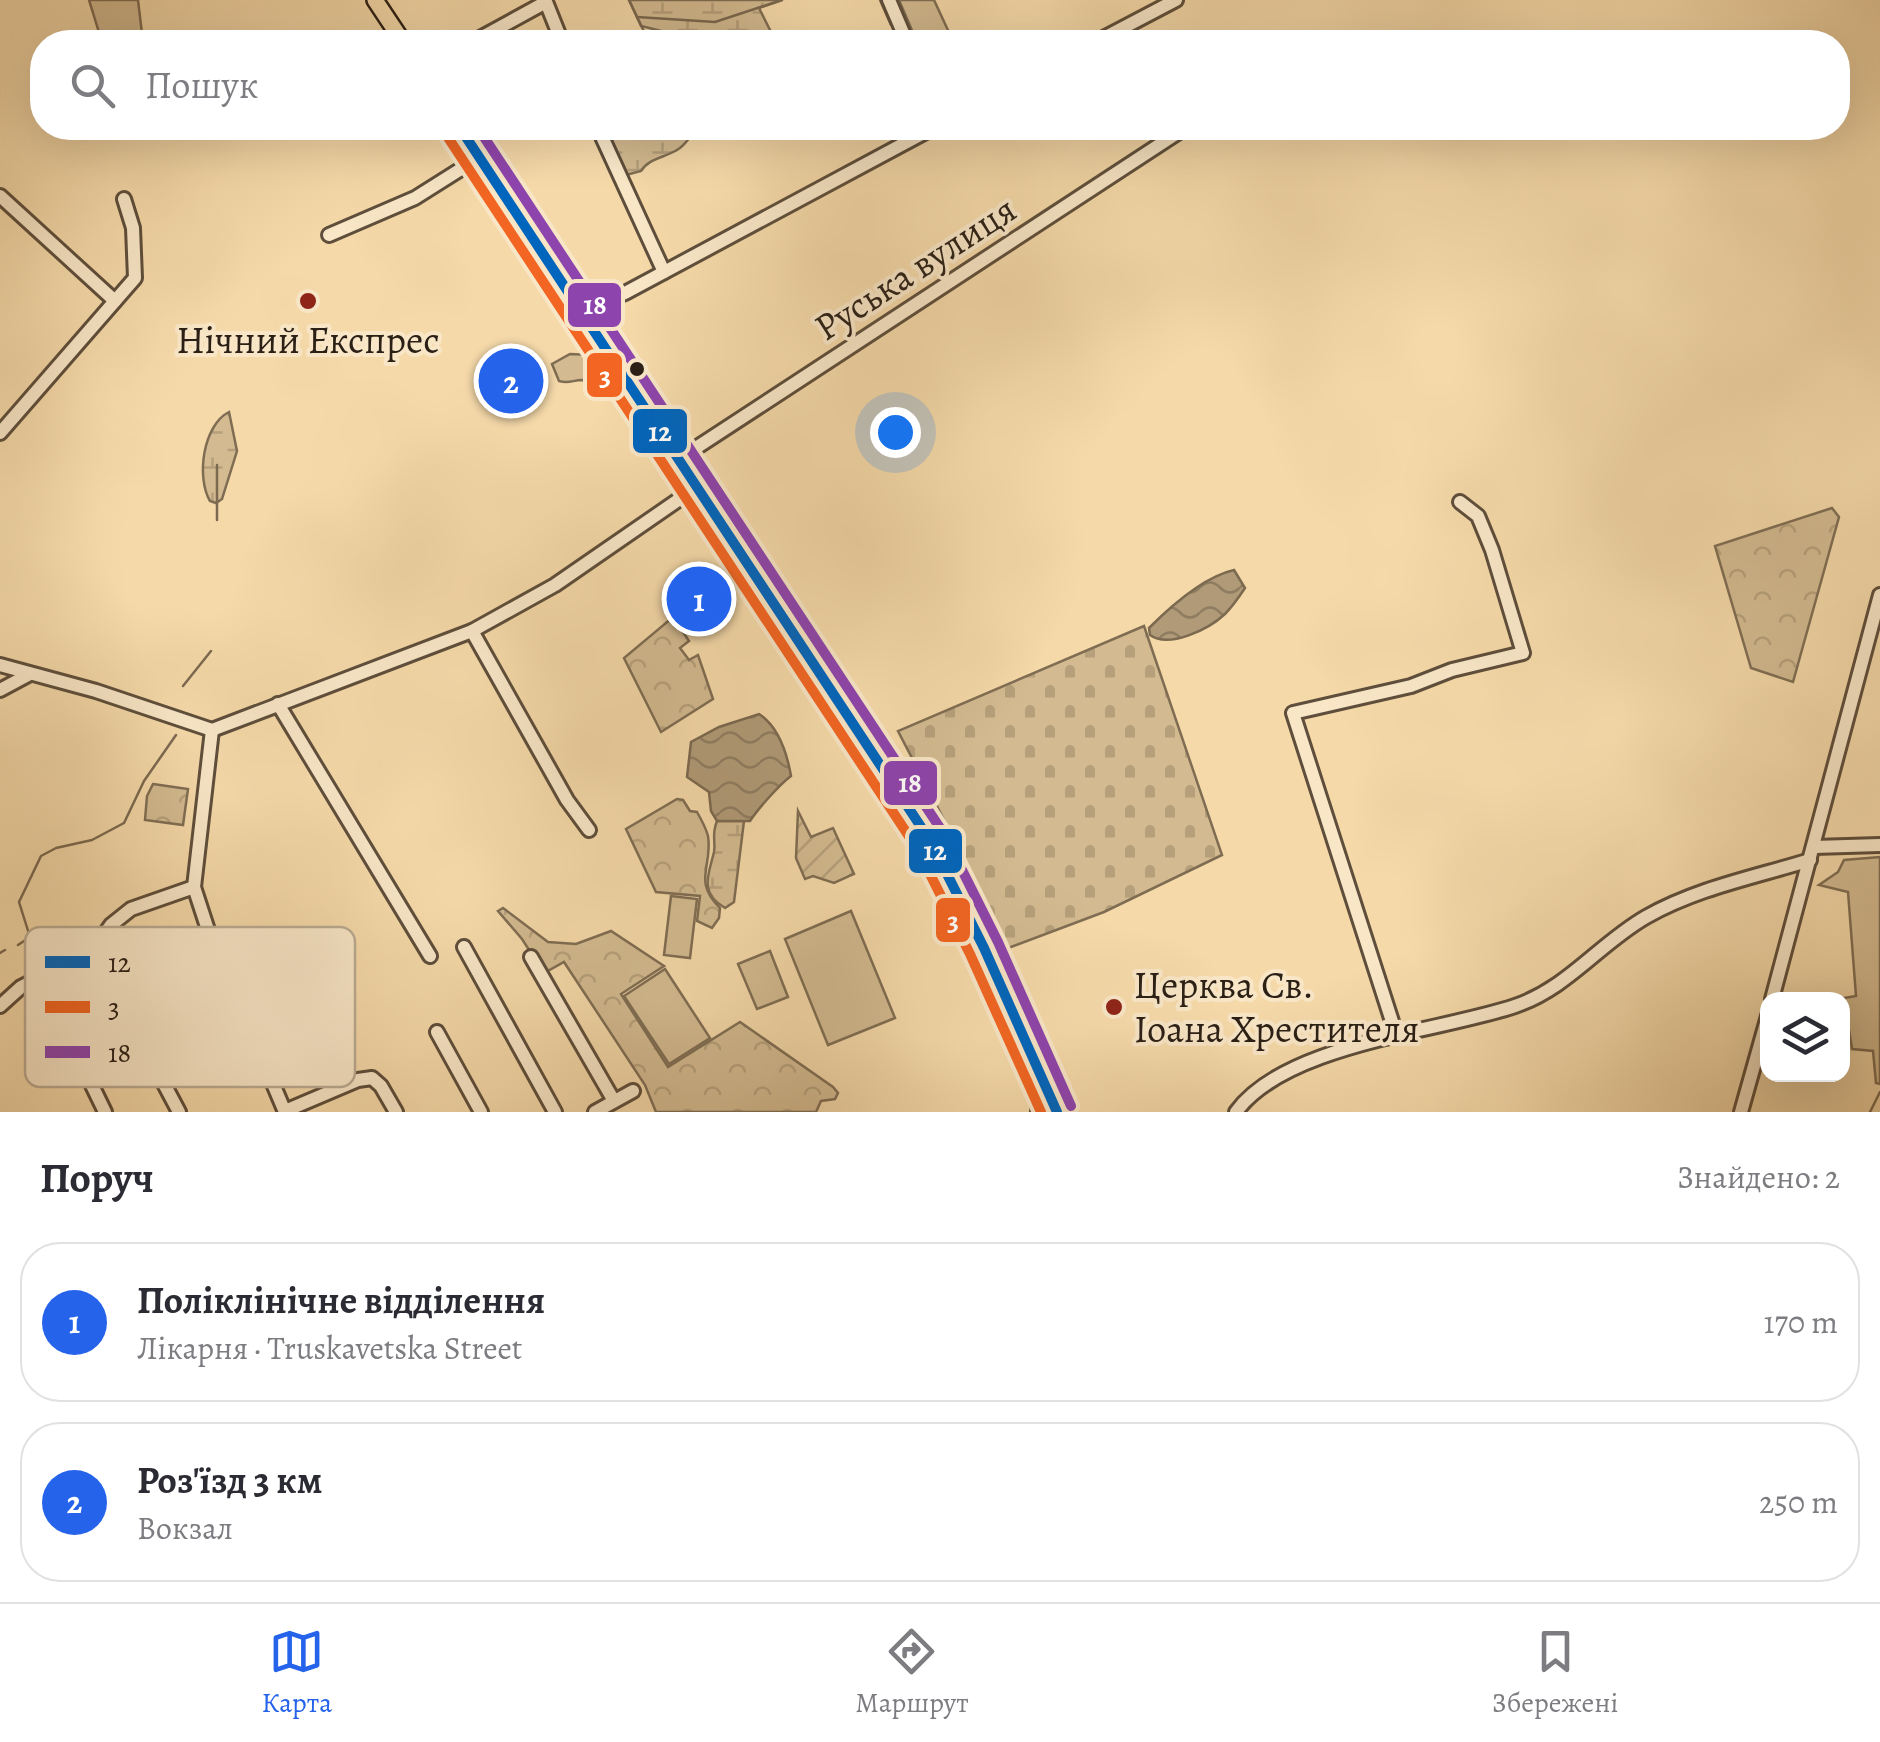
<!DOCTYPE html>
<html lang="uk">
<head>
<meta charset="utf-8">
<style>
  body { margin:0; font-family:Alegreya,serif; background:#f2f2f3; color:#2b2b33 }
  .controls { position:absolute; right:30px; bottom:30px; display:grid; overflow:hidden; border-radius:20px; box-shadow:0 10px 40px #0002 }
  .controls button { width:90px; height:90px; display:grid; place-items:center; padding:0; border:0; border-bottom:2px solid #e1e1e2; background:#fff; color:#2b2b33; font:50px sans-serif }
  .you { position:absolute; left:895px; top:432px; width:35px; height:35px; margin:-25px; border:8px solid #fff; border-radius:50%; background:#1a73e8; box-shadow:0 0 0 15px #1a73e833 }
  .badge { display:grid; place-items:center; width:65px; height:65px; border-radius:50%; background:#2563eb; color:#fff; font-size:32px; font-weight:700 }
  .pin { position:absolute; translate:-50% -50%; border:5px solid #fff; box-shadow:0 2px 10px #0006 }
  .list { margin:0; padding:0; list-style:none }
  h2 { display:flex; justify-content:space-between; align-items:center; height:130px; margin:0; padding:0 40px; font-size:42px }
  h2 small { font-size:32px; font-weight:400; color:#7c7c81 }
  .list li { display:grid; grid-template-columns:65px 1fr auto; gap:30px; align-items:center; box-sizing:border-box; height:160px; margin:0 20px 20px; padding:0 20px; border:2px solid #e1e1e2; border-radius:40px }
  .list b { display:block; font-size:38px; white-space:nowrap }
  .list p { margin:0; font-size:32px; white-space:nowrap; color:#7c7c81 }
  .list em { font-size:32px; font-style:normal; color:#7c7c81 }
  .icon { flex:none; width:55px; height:55px; fill:none; stroke:currentColor; stroke-width:2; stroke-linecap:round; stroke-linejoin:round }
  .map { position:relative; flex:none; width:1880px; height:1112px; overflow:hidden }
  .search { position:absolute; background:#fff; box-shadow:0 10px 40px #0002; left:30px; right:30px; top:30px; height:110px; display:flex; align-items:center; gap:25px; box-sizing:border-box; padding:0 35px; border-radius:40px; color:#7c7c81; font-size:38px }
  .sheet { height:490px; background:#fff }
  nav { display:flex; justify-content:space-around; align-items:center; box-sizing:border-box; height:140px; border-top:2px solid #e1e1e2; background:#fff; font-size:28px; color:#7c7c81 }
  nav a { display:grid; justify-items:center; gap:5px }
  nav .on { color:#2563eb }
  .map>svg:first-child { display:block }
  .grass { fill:#d3ba90; stroke:#7f6d53; stroke-width:2.5 }
  .forest { fill:url(#forest-crowns); stroke:#7f6d53; stroke-width:2.5 }
  .wetland { fill:url(#wetland-marsh); stroke:#7f6d53; stroke-width:2.5 }
  .cemetery { fill:url(#cemetery-stones); stroke:#7f6d53; stroke-width:2.5 }
  .garden { fill:url(#garden-furrows); stroke:#7f6d53; stroke-width:2.5 }
  .water { fill:url(#water-waves); stroke:#7b6950; stroke-width:2.5 }
  .lines { fill:none; stroke-linecap:round; stroke-linejoin:round }
  .stream { stroke:#7b6950; stroke-width:2.5 }
  .minor-casing { stroke:#5e4e3b; stroke-width:18 }
  .major-casing { stroke:#2b2016; stroke-width:20 }
  .minor { stroke:#f8e6c7; stroke-width:12 }
  .major { stroke:#f5d9a9; stroke-width:15 }
  .bus-1-casing { stroke:#f8e6c7; stroke-width:18 }
  .bus-2-casing { stroke:#f8e6c7; stroke-width:18 }
  .bus-3-casing { stroke:#f8e6c7; stroke-width:18 }
  .bus-1 { stroke:#0065bd; stroke-width:10 }
  .bus-2 { stroke:#f26522; stroke-width:10 }
  .bus-3 { stroke:#8e44ad; stroke-width:10 }
  .poi-dot { fill:#8f2418; stroke:#f8e6c7; stroke-width:4 }
  .bus-dot { fill:#2b2016; stroke:#f8e6c7; stroke-width:4 }
  .labels { text-anchor:middle; dominant-baseline:central; stroke-width:8; stroke-linejoin:round; paint-order:stroke }
  .street-label { font-size:38px; fill:#2b2016; stroke:#f8e6c7 }
  .poi-label { font-size:38px; fill:#2b2016; stroke:#f8e6c7 }
  .key { fill:#f8e6c7; stroke:#baab92; stroke-width:2.5 }
  .key-label { font-size:28px; fill:#2b2016 }
  .line-badge { stroke:#f8e6c7; stroke-width:4 }
  .badge-label { font-size:28px; text-anchor:middle; font-weight:bold; fill:#fff }
</style>
</head>
<body>
<div class="map">
<svg width="1880" height="1112" viewBox="0 0 1880 1112">
  <defs>
    <pattern id="forest-crowns" width="20" height="18" patternUnits="userSpaceOnUse" patternTransform="scale(2.5)"><rect width="20" height="18" fill="#d3ba90"/><path d="M2 6a3 3 0 1 1 6 0M12 15a3 3 0 1 1 6 0" fill="none" stroke="#b5a07b"/></pattern>
    <pattern id="wetland-marsh" width="20" height="14" patternUnits="userSpaceOnUse" patternTransform="scale(2.5)"><rect width="20" height="14" fill="#d3ba90"/><path d="M1 5h8M5 5V1M11 12h8M15 12V8" fill="none" stroke="#b5a07b"/></pattern>
    <pattern id="cemetery-stones" width="16" height="16" patternUnits="userSpaceOnUse" patternTransform="scale(2.5)"><rect width="16" height="16" fill="#d3ba90"/><path d="M2 7V4a2 2 0 0 1 4 0v3zM10 15v-3a2 2 0 0 1 4 0v3z" fill="#b5a07b"/></pattern>
    <pattern id="garden-furrows" width="10" height="10" patternUnits="userSpaceOnUse" patternTransform="scale(2.5)"><rect width="10" height="10" fill="#d3ba90"/><path d="M-1 1l2-2M0 10L10 0M9 11l2-2" fill="none" stroke="#b5a07b"/></pattern>
    <pattern id="water-waves" width="16" height="10" patternUnits="userSpaceOnUse" patternTransform="scale(2.5)"><rect width="16" height="10" fill="#b09a77"/><path d="M0 5q4-4 8 0t8 0" fill="none" stroke="#8f7d61"/></pattern>
  </defs>
  <rect width="100%" height="100%" fill="#f5d9a9"/>
  <filter id="stains"><feTurbulence type="fractalNoise" baseFrequency=".002" numOctaves="4"/><feColorMatrix values="0 0 0 0 .2 0 0 0 0 .09 0 0 0 0 .02 0 0 0 .5 -.17"/></filter>
  <radialGradient id="worn" r=".72"><stop offset=".6" stop-color="#630" stop-opacity="0"/><stop offset="1" stop-color="#630" stop-opacity=".3"/></radialGradient>
  <!-- grass -->
  <g class="grass">
    <path d="M89,0H138L143,42H102Z"/>
    <path d="M899,0H934L953,41L917,42Z"/>
    <path d="M570,354L591,355L612,386C600,391 595,381 582,380C573,380 569,384 559,381L552,364Z"/>
    <path d="M1880,857V1084L1876,1083L1873,1051L1852,1049L1844,998L1856,996L1848,892L1819,885L1838,872L1844,860Z"/>
    <path d="M671,896L697,899L690,958L664,955Z"/>
    <path d="M851,911L895,1018L828,1045L785,939Z"/>
    <path d="M770,951L788,997L757,1009L738,964Z"/>
    <path d="M665,969L710,1038L669,1064L624,996Z"/>
  </g>
  <!-- forest -->
  <g class="forest">
    <path d="M1832,508L1839,517L1793,682L1751,668L1715,546Z"/>
    <path d="M673,617L689,641L680,648L689,660L698,655L713,699L661,732L624,658Z"/>
    <path d="M153,784L188,789L183,825L145,820L147,796Z"/>
    <path d="M677,799L683,800L690,811L697,812C701,819 706,828 708,836C713,866 692,881 720,908L719,918L712,928L697,921L700,896L656,892L626,829Z"/>
    <path d="M503,908L548,942L576,944L611,931L664,966L621,994L668,1067L740,1022L833,1087L838,1093L835,1099L821,1101L816,1112H656L645,1085L564,962L544,973L522,939L498,911Z"/>
  </g>
  <!-- wetland -->
  <g class="wetland">
    <path d="M629,0H782L759,8L776,42H681L665,32L641,26Z"/>
    <path d="M632,128H702C689,133 688,144 677,150C663,158 648,159 641,171L626,175L610,142L612,137Z"/>
    <path d="M229,412L237,451L222,499L216,503L210,501C196,477 203,425 229,412Z"/>
    <path d="M717,821H744L734,902L725,908C698,892 709,874 714,852C716,840 711,836 717,821Z"/>
  </g>
  <!-- cemetery -->
  <path class="cemetery" d="M1144,626L1222,855L1104,912L1003,950L954,839L898,731Z"/>
  <!-- garden -->
  <path class="garden" d="M798,811L811,837L833,828L854,874L834,883L813,876L805,879L796,858Z"/>
  <!-- water -->
  <g class="water">
    <path d="M1234,570L1245,588C1239,597 1232,607 1225,614C1209,629 1169,649 1150,635L1149,628C1171,606 1203,577 1234,570Z"/>
    <path d="M759,714C779,727 787,753 791,776C779,785 757,810 750,821H717L711,811L709,792L687,777L691,742L719,727Z"/>
  </g>
  <g class="lines">
    <!-- stream -->
    <g class="stream">
      <path d="M629,0L649,42"/>
      <path d="M880,0L891,25"/>
      <path d="M637,17L715,22L782,0"/>
      <path d="M217,520V465"/>
      <path d="M183,686L211,651"/>
      <path d="M18,945L30,937L19,902L41,856L56,848L92,840L124,823L144,781L176,735"/>
      <path d="M0,953L5,950"/>
      <path d="M1870,1112L1880,1092"/>
    </g>
    <!-- minor casing -->
    <g class="minor-casing">
      <g id="minor">
        <path d="M889,0L907,42"/>
        <path d="M473,42L546,2L562,42"/>
        <path d="M1096,42L1176,0"/>
        <path d="M1315,42L1320,39"/>
        <path d="M598,128L664,272"/>
        <path d="M0,196L115,301"/>
        <path d="M329,235L415,198L480,157"/>
        <path d="M582,311L625,293L933,128"/>
        <path d="M0,433L135,278L133,228L124,199"/>
        <path d="M679,459L1185,128"/>
        <path d="M472,631L567,800L589,830"/>
        <path d="M0,665L96,691L212,730"/>
        <path d="M0,690L28,675"/>
        <path d="M278,704L430,956"/>
        <path d="M212,730L472,631L555,585L697,487"/>
        <path d="M212,730L194,887L208,930L285,1112"/>
        <path d="M1814,847L1880,845"/>
        <path d="M464,947L555,1112"/>
        <path d="M93,950L179,1112"/>
        <path d="M531,957L614,1101"/>
        <path d="M40,978L105,1112"/>
        <path d="M1772,999L1880,595"/>
        <path d="M0,1006L21,987L93,950L111,925L131,909L194,887"/>
        <path d="M437,1032L481,1112"/>
        <path d="M1397,1037L1293,713L1411,686L1452,670L1523,653L1492,550L1478,516L1460,502"/>
        <path d="M285,1111L358,1080L372,1078L381,1086L396,1112"/>
        <path d="M595,1112L633,1091"/>
        <path d="M1038,1112L1042,1078"/>
        <path d="M1236,1112C1285,1044 1438,1032 1515,1006C1568,988 1599,944 1646,917C1697,888 1755,877 1810,860"/>
        <path d="M1741,1112L1768,1016"/>
      </g>
    </g>
    <!-- major casing -->
    <g class="major-casing">
      <g id="major">
        <path d="M375,0L403,42"/>
        <path d="M460,128L931,842L984,948L1057,1112"/>
      </g>
    </g>
    <!-- minor -->
    <use href="#minor" class="minor"/>
    <!-- major -->
    <use href="#major" class="major"/>
    <!-- bus-1 casing -->
    <g class="bus-1-casing">
      <path id="bus-1" d="M460,128L931,842L984,948L1057,1112"/>
    </g>
    <!-- bus-2 casing -->
    <g class="bus-2-casing">
      <path id="bus-2" d="M447,136L918,850L970,954L1041,1112"/>
    </g>
    <!-- bus-3 casing -->
    <g class="bus-3-casing">
      <path id="bus-3" d="M478,128L944,834L998,942L1071,1106"/>
    </g>
    <!-- bus-1 -->
    <use href="#bus-1" class="bus-1"/>
    <!-- bus-2 -->
    <use href="#bus-2" class="bus-2"/>
    <!-- bus-3 -->
    <use href="#bus-3" class="bus-3"/>
  </g>
  <!-- markers -->
  <g class="poi-dot">
    <circle cx="308" cy="301" r="10"/>
    <circle cx="1114" cy="1007" r="10"/>
  </g>
  <circle class="bus-dot" cx="637" cy="369" r="9"/>
  <g class="labels">
    <!-- street labels -->
    <g class="street-label">
      <text transform="translate(915 268) rotate(-33)">Руська вулиця</text>
    </g>
    <!-- poi labels -->
    <g class="poi-label">
      <text x="308" y="340">Нічний Експрес</text>
      <text x="1134" y="985" text-anchor="start">Церква Св.<tspan x="1134" dy="44">Іоана Хрестителя</tspan></text>
    </g>
  </g>
  <!-- legend -->
  <rect x="25" y="927" width="330" height="160" rx="15" class="key"/>
  <rect x="45" y="956" width="45" height="12" fill="#0065bd"/>
  <rect x="45" y="1001" width="45" height="12" fill="#f26522"/>
  <rect x="45" y="1046" width="45" height="12" fill="#8e44ad"/>
  <g class="key-label">
    <text x="108" y="972">12</text>
    <text x="108" y="1017">3</text>
    <text x="108" y="1062">18</text>
  </g>
  <g class="line-badge">
    <rect x="566" y="281" width="57" height="48" rx="10" fill="#8e44ad"/>
    <rect x="585" y="351" width="39" height="48" rx="10" fill="#f26522"/>
    <rect x="631" y="407" width="58" height="48" rx="10" fill="#0065bd"/>
    <rect x="882" y="759" width="57" height="48" rx="10" fill="#8e44ad"/>
    <rect x="907" y="827" width="57" height="48" rx="10" fill="#0065bd"/>
    <rect x="934" y="896" width="38" height="48" rx="10" fill="#f26522"/>
  </g>
  <g class="badge-label">
    <text x="595" y="314">18</text>
    <text x="605" y="385">3</text>
    <text x="660" y="441">12</text>
    <text x="910" y="792">18</text>
    <text x="935" y="860">12</text>
    <text x="953" y="930">3</text>
  </g>
  <rect width="100%" height="100%" filter="url(#stains)"/>
  <rect width="100%" height="100%" fill="url(#worn)"/>
</svg>
<div class="controls">
<button><svg class="icon" aria-label="layers" viewBox="0 0 24 24"><path d="M12 4l9 5-9 5-9-5zM3 14l9 5 9-5"/></svg></button>
</div>
<div class="you"></div>
<div class="pin badge" style="left:699px;top:599px">1</div>
<div class="pin badge" style="left:511px;top:381px">2</div>
<div class="search"><svg class="icon" aria-label="search" viewBox="0 0 24 24"><circle cx="10" cy="10" r="6"/><path d="M15 15l6 6"/></svg>Пошук</div>
</div>
<section class="sheet">
<h2>Поруч<small>Знайдено: 2</small></h2>
<ul class="list">
<li><span class="badge">1</span><div><b>Поліклінічне відділення</b><p>Лікарня · Truskavetska Street</p></div><em>170 m</em></li>
<li><span class="badge">2</span><div><b>Роз'їзд 3 км</b><p>Вокзал</p></div><em>250 m</em></li>
</ul>
</section>
<nav>
<a class="on"><svg class="icon" aria-label="map" viewBox="0 0 24 24"><path d="M3 6l6-2 6 2 6-2v14l-6 2-6-2-6 2zM9 4v14M15 6v14"/></svg>Карта</a>
<a><svg class="icon" aria-label="directions" viewBox="0 0 24 24"><path d="M12 3l9 9-9 9-9-9zM9 14v-3h6M13 9l2 2-2 2"/></svg>Маршрут</a>
<a><svg class="icon" aria-label="saved" viewBox="0 0 24 24"><path d="M7 4h10v16l-5-4-5 4z"/></svg>Збережені</a>
</nav>
</body>
</html>
